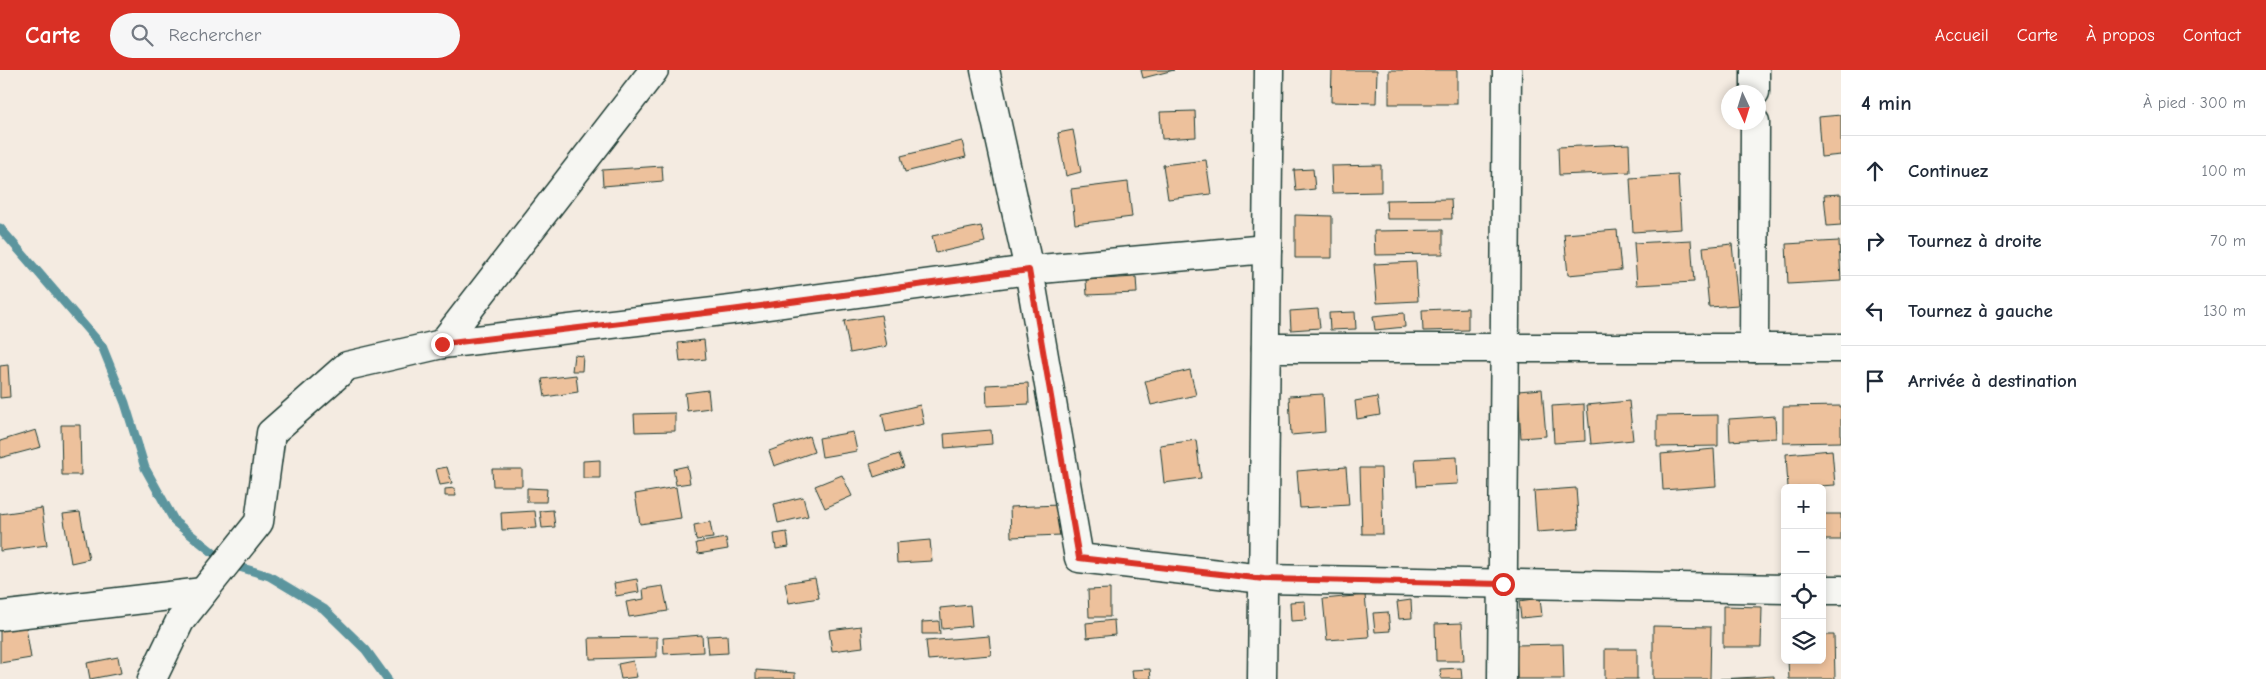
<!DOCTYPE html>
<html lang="fr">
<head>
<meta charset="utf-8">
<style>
  body { margin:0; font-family:"Comic Neue",sans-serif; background:#f6f6f7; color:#1f2937 }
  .controls { position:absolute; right:15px; bottom:15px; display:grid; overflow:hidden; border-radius:8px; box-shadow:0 2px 8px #0003 }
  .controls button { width:45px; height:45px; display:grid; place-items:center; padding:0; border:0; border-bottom:1px solid #e0e1e3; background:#fff; color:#1f2937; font:25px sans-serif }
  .compass { position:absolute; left:1721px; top:15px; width:45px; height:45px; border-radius:50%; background:#fff; box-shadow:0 2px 8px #0003; rotate:176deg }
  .stop { position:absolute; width:15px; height:15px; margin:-11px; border:4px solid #d93025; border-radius:50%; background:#fff }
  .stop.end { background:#d93025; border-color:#fff; box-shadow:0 1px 5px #0008 }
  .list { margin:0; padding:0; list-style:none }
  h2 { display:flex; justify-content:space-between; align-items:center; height:65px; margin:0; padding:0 20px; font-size:21px }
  h2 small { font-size:16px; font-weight:400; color:#747a83 }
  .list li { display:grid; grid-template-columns:32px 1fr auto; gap:15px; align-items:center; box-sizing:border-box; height:70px; padding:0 20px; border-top:1px solid #e0e1e3 }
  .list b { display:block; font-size:19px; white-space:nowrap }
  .list em { font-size:16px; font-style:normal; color:#747a83 }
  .icon { flex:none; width:28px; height:28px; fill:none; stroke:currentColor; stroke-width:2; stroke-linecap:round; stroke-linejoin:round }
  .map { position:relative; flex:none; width:1841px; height:609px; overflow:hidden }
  header { display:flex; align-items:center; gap:30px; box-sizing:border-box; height:70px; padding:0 25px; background:#d93025; color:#fff }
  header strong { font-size:24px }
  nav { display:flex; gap:28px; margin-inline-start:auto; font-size:18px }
  .search { width:350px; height:45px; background:#f6f6f7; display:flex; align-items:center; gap:12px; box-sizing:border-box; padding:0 18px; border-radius:28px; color:#747a83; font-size:19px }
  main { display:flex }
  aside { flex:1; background:#fff }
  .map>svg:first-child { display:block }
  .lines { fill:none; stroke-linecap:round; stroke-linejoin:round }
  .stream { stroke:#5c959e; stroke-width:9 }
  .building { fill:#edc19c; stroke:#1f3d34 }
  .minor-casing { stroke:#1f3d34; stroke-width:31 }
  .minor { stroke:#f6f6f2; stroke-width:28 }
  .route { stroke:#d93025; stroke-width:6 }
</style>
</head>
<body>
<header>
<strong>Carte</strong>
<div class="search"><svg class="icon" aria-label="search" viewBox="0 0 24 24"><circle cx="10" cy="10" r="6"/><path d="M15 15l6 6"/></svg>Rechercher</div>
<nav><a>Accueil</a><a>Carte</a><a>À propos</a><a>Contact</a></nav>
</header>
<main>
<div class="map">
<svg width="1841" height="609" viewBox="0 0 1841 609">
  <rect width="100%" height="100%" fill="#f4ebe1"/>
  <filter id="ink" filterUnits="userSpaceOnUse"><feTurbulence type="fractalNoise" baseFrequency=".02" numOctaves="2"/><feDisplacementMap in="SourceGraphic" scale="10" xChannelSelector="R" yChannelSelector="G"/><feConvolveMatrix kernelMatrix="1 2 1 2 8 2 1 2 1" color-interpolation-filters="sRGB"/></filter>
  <g filter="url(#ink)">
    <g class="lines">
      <!-- stream -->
      <path class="stream" d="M0,158L102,276L125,333L145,398L175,452L226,493L269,506L324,539L366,580L387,609"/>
    </g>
    <!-- building -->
    <g class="building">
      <path d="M1141,0H1174L1143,8Z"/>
      <path d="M1332,0H1377L1376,33L1331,32Z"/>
      <rect x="1389" y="0" width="68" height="34"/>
      <path d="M1195,41L1196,67L1162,69L1160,42Z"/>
      <path d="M1841,45V85L1821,87L1818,47Z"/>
      <path d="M1073,60L1081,102L1066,106L1058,63Z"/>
      <path d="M962,71L966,87L905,102L901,86Z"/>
      <path d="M1629,74L1630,102L1559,105L1558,77Z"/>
      <path d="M1206,90L1211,124L1168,129L1163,95Z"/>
      <path d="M1381,95V122L1332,123L1331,96Z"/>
      <path d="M662,96L663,111L603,116L602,100Z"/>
      <path d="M1313,99L1315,119L1296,121L1294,100Z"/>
      <path d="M1678,105L1681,159L1633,162L1630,108Z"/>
      <path d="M1128,112L1132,147L1075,154L1071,119Z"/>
      <path d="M1841,124V155L1827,156L1824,125Z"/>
      <path d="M1451,129L1452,149H1387L1386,130Z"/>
      <path d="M1295,145L1332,146V188H1295Z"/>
      <path d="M981,156L985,172L936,183L932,166Z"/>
      <path d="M1443,160V184L1375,185L1374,161Z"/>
      <path d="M1617,160L1621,200L1568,205L1564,164Z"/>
      <path d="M1691,170L1694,212L1637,215L1634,173Z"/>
      <path d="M1839,171L1841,211L1788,214L1786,174Z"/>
      <path d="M1732,174L1738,235L1709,237L1703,177Z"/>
      <path d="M1416,192L1418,231L1377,233L1374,194Z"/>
      <path d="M1136,207L1137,223L1087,225L1086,210Z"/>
      <path d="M1468,238V260L1423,261L1422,240Z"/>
      <path d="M1318,239L1320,258L1291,260L1290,241Z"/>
      <path d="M1355,242L1356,259L1330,260L1329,243Z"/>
      <path d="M1404,243L1405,257L1375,260L1373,246Z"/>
      <path d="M881,245L887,276L850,283L844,251Z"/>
      <path d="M704,270L706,289L680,292L678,273Z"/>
      <path d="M574,285L583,286L582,301H572Z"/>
      <path d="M8,295L10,327L0,328V296Z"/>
      <path d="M1190,300L1196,325L1151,335L1145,311Z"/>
      <path d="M576,305L578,322L545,327L542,309Z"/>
      <path d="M1028,313L1029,334L987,336L986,315Z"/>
      <path d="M1542,319L1546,366L1521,368L1518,321Z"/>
      <path d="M708,320L710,338L687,341L685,323Z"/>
      <path d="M1323,324L1325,362L1291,365L1289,326Z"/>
      <path d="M1377,327L1380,345L1357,349L1355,331Z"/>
      <path d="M1629,331L1633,370L1591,374L1587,335Z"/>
      <path d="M1584,334L1585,371L1554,373L1552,336Z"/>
      <path d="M920,335L924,354L886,362L882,344Z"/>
      <path d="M1841,336V372L1783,373V337Z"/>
      <path d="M675,343V361L635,362L634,344Z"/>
      <path d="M1718,345V376L1657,377V346Z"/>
      <path d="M1775,346L1776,368L1730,371L1729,349Z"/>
      <path d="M61,355H80L81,405H62Z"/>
      <path d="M36,360L41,377L0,388V371Z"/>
      <path d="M991,360L992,374L945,378L944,364Z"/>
      <path d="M853,362L857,381L822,387L819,368Z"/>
      <path d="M809,366L814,382L774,396L769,381Z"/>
      <path d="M1196,370L1201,408L1164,413L1160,375Z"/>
      <path d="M1714,379L1716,416L1663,420L1661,384Z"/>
      <path d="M1832,380L1835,415L1788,418L1786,384Z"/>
      <path d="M899,384L904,397L874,407L870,394Z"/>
      <path d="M1457,387L1458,414L1417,416L1415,389Z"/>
      <path d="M600,390V408H583V391Z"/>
      <path d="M687,396L690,413L676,415L673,399Z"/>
      <path d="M447,397L452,413L440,415L436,399Z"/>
      <path d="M1346,397L1349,435L1300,438L1297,401Z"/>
      <path d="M1360,398H1381L1383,464H1362Z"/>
      <path d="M492,399H522V416H493Z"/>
      <path d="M842,405L852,426L825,438L815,416Z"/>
      <path d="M676,417L681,448L640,454L635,424Z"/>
      <path d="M455,418L456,426H445V419Z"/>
      <path d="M527,418L547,419L546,432H527Z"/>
      <path d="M1576,418L1579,459L1537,462L1534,421Z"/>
      <path d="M803,427L808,446L778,453L774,434Z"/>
      <path d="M1059,435L1061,465L1011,467L1010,437Z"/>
      <path d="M42,438L47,475L0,481V444Z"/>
      <path d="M553,440L555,457L542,458L540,441Z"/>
      <path d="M535,441L537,458L502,460L501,443Z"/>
      <path d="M80,442L89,489L71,493L63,444Z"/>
      <rect x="1822" y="444" width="19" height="26"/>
      <path d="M710,452L713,468L696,470L694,455Z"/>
      <path d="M787,462L789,477L776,479L774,464Z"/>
      <path d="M726,468L728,479L698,484L696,473Z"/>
      <path d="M930,470L932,491L897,493L896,473Z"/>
      <path d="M815,508L819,528L789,533L785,513Z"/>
      <path d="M637,509L639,522L616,526L614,513Z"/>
      <path d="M663,516L668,541L629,547L626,532L644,529L643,519Z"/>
      <path d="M1110,519V547H1089L1088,520Z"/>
      <path d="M1365,525L1369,567L1327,570L1323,529Z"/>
      <path d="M1540,528L1542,546L1521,548L1519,531Z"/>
      <path d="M1411,530L1412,548L1399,549L1397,532Z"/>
      <path d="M1305,531L1306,550L1291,551L1290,532Z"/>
      <path d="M970,535L972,556L942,559L940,538Z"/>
      <path d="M1723,536L1762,537L1761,577H1723Z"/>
      <path d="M1388,542L1390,561L1375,562L1373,543Z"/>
      <path d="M1114,550L1115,565L1087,568L1086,553Z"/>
      <path d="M25,551L31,588L0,593V556Z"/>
      <path d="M939,551L940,564H922V552Z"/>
      <path d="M1462,553L1464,591H1436L1435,554Z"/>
      <path d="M861,556L863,577L832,581L829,560Z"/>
      <path d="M1653,556L1711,557L1710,609H1653Z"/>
      <path d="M702,565L703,582L664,584L663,568Z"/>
      <path d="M727,565L728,583L709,584L707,566Z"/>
      <path d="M1822,565H1834L1835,609H1789L1788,590H1822Z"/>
      <path d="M989,566L991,585L928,590L926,571Z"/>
      <path d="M657,567V587L590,589L589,568Z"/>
      <path d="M1563,574L1564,609H1517L1516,575Z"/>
      <rect x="1605" y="579" width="32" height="30"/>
      <path d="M118,587L121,603L90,609L87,593Z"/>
      <path d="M633,591L637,607L621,609L618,594Z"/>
      <path d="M1461,598L1462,609H1441L1440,599Z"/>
      <path d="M1150,599L1151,609H1133L1132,600Z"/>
      <path d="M756,600L795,603V609H756Z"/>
      <path d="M1774,606V609H1720Z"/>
    </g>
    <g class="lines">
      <!-- minor casing -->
      <g class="minor-casing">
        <g id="minor">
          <path d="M985,0L1029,200L1079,488L1263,509L1785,519"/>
          <path d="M1755,22V0"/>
          <path d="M442,274L654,0"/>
          <path d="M1266,278H1841"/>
          <path d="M1754,278L1755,52"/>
          <path d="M1822,520H1841"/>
          <path d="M0,546L203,522"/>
          <path d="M152,609L180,551L259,452L271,363L347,296L442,274L731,240L1029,200L1267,179"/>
          <path d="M1262,609L1269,0"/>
          <path d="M1502,609L1507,0"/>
        </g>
      </g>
      <!-- minor -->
      <use href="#minor" class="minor"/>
    </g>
  </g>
  <g class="lines" filter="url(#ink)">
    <!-- route -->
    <path class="route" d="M442,274L731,240L1029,200L1079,488L1264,509L1503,514"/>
  </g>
</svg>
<div class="controls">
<button>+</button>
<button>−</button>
<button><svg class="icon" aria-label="locate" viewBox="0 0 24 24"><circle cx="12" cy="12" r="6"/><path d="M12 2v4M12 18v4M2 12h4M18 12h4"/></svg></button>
<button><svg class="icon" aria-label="layers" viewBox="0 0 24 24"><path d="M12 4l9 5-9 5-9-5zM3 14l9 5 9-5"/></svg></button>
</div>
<svg class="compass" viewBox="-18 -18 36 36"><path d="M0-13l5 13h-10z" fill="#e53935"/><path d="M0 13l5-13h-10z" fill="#747a83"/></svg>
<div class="stop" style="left:1503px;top:514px"></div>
<div class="stop end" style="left:442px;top:274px"></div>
</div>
<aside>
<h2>4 min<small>À pied · 300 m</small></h2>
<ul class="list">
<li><svg class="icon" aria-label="ahead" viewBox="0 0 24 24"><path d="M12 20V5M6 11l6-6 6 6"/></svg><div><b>Continuez</b></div><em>100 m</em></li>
<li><svg class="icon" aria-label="right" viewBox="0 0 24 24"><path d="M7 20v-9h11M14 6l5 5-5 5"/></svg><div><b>Tournez à droite</b></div><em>70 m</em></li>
<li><svg class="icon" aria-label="left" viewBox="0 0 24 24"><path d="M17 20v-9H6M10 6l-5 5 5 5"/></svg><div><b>Tournez à gauche</b></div><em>130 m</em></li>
<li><svg class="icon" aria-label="arrive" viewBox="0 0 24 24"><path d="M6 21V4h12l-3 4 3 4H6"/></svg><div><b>Arrivée à destination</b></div></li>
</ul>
</aside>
</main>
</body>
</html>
